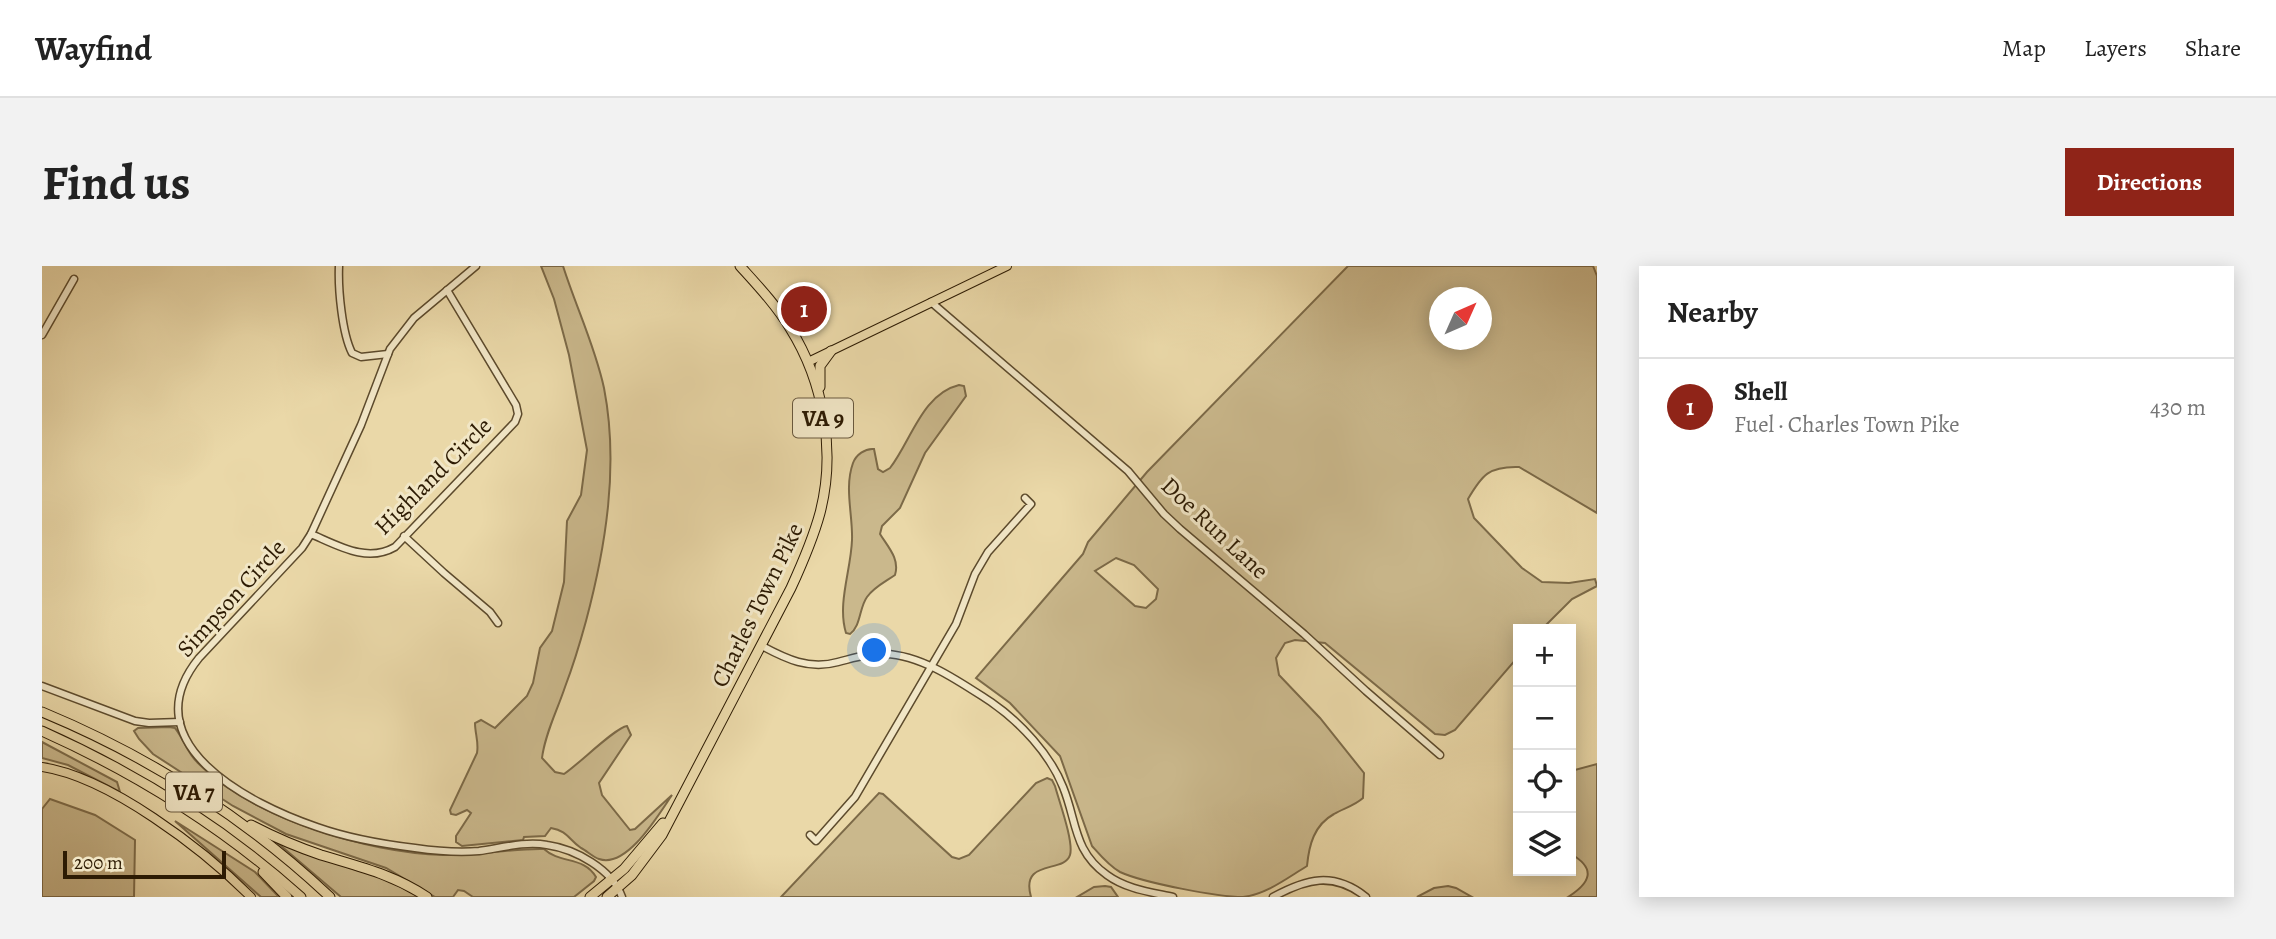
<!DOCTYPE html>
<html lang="en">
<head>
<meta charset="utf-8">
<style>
  body { margin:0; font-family:Alegreya,serif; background:#f2f2f2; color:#222 }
  .controls { position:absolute; right:21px; bottom:21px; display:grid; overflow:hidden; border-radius:0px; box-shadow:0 4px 18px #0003 }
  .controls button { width:63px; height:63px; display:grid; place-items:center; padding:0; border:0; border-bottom:2px solid #e0e0e0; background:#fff; color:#222; font:35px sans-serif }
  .compass { position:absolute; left:1387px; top:21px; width:63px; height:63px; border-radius:50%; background:#fff; box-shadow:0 4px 18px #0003; rotate:45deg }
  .scale { position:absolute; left:21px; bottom:18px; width:163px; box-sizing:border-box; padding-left:7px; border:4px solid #2d1b03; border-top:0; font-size:19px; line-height:24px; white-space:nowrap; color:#2d1b03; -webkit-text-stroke:5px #f1e6c6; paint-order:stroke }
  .you { position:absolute; left:833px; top:385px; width:24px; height:24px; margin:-18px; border:5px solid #fff; border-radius:50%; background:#1a73e8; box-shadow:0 0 0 10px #1a73e833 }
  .badge { display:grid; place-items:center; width:46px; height:46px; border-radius:50%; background:#8f2418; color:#fff; font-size:23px; font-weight:700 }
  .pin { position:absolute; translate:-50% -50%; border:4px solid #fff; box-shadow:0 2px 7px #0006 }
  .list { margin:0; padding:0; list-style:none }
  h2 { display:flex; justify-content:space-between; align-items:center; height:91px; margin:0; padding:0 28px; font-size:30px }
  h2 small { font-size:23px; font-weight:400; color:#767676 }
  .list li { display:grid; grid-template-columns:46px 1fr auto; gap:21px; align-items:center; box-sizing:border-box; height:98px; padding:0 28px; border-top:2px solid #e0e0e0 }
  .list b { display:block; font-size:26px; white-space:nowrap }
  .list p { margin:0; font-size:23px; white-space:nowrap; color:#767676 }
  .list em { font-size:23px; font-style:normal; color:#767676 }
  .icon { flex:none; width:38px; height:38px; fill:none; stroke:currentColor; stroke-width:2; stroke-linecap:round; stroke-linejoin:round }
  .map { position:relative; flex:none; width:1555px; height:631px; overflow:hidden; border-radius:0px }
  header { display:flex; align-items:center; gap:42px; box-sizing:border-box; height:98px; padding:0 35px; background:#fff; border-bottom:2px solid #e0e0e0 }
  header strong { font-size:33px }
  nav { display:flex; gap:38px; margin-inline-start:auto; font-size:24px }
  .intro { display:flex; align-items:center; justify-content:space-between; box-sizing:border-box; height:168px; padding:0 42px }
  h1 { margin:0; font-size:49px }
  .button { padding:18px 32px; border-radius:0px; background:#8f2418; color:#fff; font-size:24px; font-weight:700 }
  main { display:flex; gap:42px; padding:0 42px }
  aside { flex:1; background:#fff; border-radius:0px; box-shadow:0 4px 18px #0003 }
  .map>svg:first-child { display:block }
  .green { fill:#cab88c; stroke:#7c6a48; stroke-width:2; fill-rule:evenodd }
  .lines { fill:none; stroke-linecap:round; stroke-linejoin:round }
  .minor-casing { stroke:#5c4a2c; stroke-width:9 }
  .major-casing { stroke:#2d1b03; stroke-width:10 }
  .highway-casing { stroke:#2d1b03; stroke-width:11 }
  .minor { stroke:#f1e6c6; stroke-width:6 }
  .major { stroke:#ead8a8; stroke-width:8 }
  .highway { stroke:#ead8a8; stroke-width:9 }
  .labels { text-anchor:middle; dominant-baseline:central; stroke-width:6; stroke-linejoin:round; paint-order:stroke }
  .shield { fill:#f1e6c6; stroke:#68583e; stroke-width:2 }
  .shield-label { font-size:23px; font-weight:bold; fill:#2d1b03 }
  .street-label { font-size:24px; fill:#2d1b03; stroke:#f1e6c6 }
</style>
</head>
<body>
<header>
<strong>Wayfind</strong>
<nav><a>Map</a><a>Layers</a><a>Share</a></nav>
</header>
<div class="intro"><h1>Find us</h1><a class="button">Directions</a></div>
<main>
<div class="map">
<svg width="1555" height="631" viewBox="0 0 1555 631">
  <rect width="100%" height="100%" fill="#ead8a8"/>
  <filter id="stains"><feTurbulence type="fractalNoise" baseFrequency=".00286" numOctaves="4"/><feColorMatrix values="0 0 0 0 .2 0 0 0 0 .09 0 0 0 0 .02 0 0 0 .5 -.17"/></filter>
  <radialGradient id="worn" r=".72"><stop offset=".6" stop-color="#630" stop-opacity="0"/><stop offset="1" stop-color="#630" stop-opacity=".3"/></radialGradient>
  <!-- green -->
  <g class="green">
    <path d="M499,0H521C534,41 553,80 562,122C577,199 564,280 544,355C538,377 531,400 523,421C515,445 503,468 500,492L513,506L522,508C537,498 574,461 585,460L589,469L557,517L560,529L588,564L593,563L630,529C617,548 585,603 557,593C551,591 545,585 539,582C526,573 526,565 509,562L503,570L482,571L481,574L420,580L414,576V570L429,547L425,544L414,549L409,548L408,544L435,487C437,476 433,468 433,457L439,454L453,462L485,430L491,417L498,382L510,365L522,316L525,255L539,229L545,184L527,89L512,33Z"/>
    <path d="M1306,0H1551L1555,10V247L1477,201C1447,200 1440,209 1426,233L1432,252L1480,302L1500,316L1527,317L1553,313L1555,320L1530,333L1500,363H1476V391L1413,464L1403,469L1393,468L1283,377L1253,374L1243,377L1234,392L1237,409L1278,452L1322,507L1321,532C1312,540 1302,542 1292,548C1272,559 1267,579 1265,600C1245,612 1225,628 1201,631C1176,631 1102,617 1078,606C1067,600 1058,589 1050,580L1018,490L968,437L934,412L1041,288L1046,276L1105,206ZM1398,32H1440V74H1398ZM1074,292L1092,299L1116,323L1114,333L1104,342L1093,340L1053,305Z"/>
    <path d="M917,119L922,120L924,130L883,187L858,242L840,260L838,268C846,281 858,293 853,309C843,316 832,321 825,331C817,342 819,360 808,368L804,367C795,338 809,304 810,274C811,249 802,222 811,197C814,189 823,182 832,183L836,203L841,206L848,202C869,175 880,128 917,119Z"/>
    <path d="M127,461L133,462C142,473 145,487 156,497C210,552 326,587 401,589C435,590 469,582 502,583C518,598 542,590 554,611L552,615L532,631H431L422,625L416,624L411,631H393L344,602L244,568L191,540L111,488L97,473L92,465L96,462Z"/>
    <path d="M0,476L75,516L78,526L26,499L0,492Z"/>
    <path d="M1555,498V631H1526C1548,617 1555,603 1529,588V505Z"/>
    <path d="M1005,512L1010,514L1013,520C1017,535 1032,576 1028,589C1022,608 978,592 989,631H739L837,527L841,528L910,591L917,593L927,589L994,517Z"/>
    <path d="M8,533L53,549L93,574L92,631H0V543Z"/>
    <path d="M133,555L213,606L237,631H219Z"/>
    <path d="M225,568L325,604L379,631H299Z"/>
    <path d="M1063,620L1069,621L1076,631H1035L1052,621Z"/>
    <path d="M1406,620L1414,622L1430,631H1375L1392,622Z"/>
  </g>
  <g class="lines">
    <!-- minor casing -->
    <g class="minor-casing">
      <g id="minor">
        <path d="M297,0C296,23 300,67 310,87L319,91L346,88"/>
        <path d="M434,0L372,52L348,83L319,159L269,268L260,282L157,392C88,477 207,538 275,561C306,572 340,578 373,582C394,585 416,587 437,585C459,582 483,575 505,579C533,583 570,603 580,631"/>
        <path d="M889,36L1086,205L1122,248L1138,263L1262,368L1324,425L1398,489"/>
        <path d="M0,69L32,13"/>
        <path d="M269,268C297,280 325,297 353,281L473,156L476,148L474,139L405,24"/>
        <path d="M362,270L402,307L448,346L456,357"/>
        <path d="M720,380C744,393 767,404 796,396C812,392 826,387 843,388C880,389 918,416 949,436C978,456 1008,488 1021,521C1035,555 1031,585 1065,609C1084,623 1108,626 1131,631"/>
        <path d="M0,420L93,455L107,457L138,456"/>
        <path d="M768,569L774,575L813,531L914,358L933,308L946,286L989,238L983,232"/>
        <path d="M1231,631C1264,613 1291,605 1324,631"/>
      </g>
    </g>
    <!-- major casing -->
    <g class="major-casing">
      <g id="major">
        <path d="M766,96L965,0"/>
        <path d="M0,501C67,511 161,583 209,631"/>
      </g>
    </g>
    <!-- highway casing -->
    <g class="highway-casing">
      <g id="highway">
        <path d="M778,121V100L789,85"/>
        <path d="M0,446C106,490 205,553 288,631"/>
        <path d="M0,465C94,507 182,562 259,631"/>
        <path d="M209,559C232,571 255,581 279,589C318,601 350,608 385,631"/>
        <path d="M221,606L245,631"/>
        <path d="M548,631L582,603L621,557"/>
        <path d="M565,631L590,609L620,569L749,322C760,298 771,273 778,247C794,186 782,116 748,62C734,39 716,20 698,0"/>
      </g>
    </g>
    <!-- minor -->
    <use href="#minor" class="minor"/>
    <!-- major -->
    <use href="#major" class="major"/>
    <!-- highway -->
    <use href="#highway" class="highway"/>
  </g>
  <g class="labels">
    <!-- shield labels -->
    <g class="shield">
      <rect x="751" y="132.5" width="60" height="39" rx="5"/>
      <rect x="124" y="506.5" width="56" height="39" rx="5"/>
    </g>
    <g class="shield-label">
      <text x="781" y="152">VA 9</text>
      <text x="152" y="526">VA 7</text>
    </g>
    <!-- street labels -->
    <g class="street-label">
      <text transform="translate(391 210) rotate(-45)">Highland Circle</text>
      <text transform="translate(1173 262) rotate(43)">Doe Run Lane</text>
      <text transform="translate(189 332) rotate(-48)">Simpson Circle</text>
      <text transform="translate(715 339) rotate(-64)">Charles Town Pike</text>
    </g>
  </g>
  <rect width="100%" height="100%" filter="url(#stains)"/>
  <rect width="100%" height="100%" fill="url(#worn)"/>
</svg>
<div class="controls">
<button>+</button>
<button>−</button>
<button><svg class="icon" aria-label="locate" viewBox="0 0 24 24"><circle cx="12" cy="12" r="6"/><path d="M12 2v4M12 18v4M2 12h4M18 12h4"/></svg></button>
<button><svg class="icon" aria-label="layers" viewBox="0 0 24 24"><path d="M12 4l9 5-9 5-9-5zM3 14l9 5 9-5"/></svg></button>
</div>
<svg class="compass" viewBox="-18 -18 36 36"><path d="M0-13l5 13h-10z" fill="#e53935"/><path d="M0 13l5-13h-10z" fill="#767676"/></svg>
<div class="scale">200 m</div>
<div class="you"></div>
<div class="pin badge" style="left:762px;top:43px">1</div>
</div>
<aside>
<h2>Nearby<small></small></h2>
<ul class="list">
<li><span class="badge">1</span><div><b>Shell</b><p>Fuel · Charles Town Pike</p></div><em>430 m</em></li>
</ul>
</aside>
</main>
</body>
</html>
